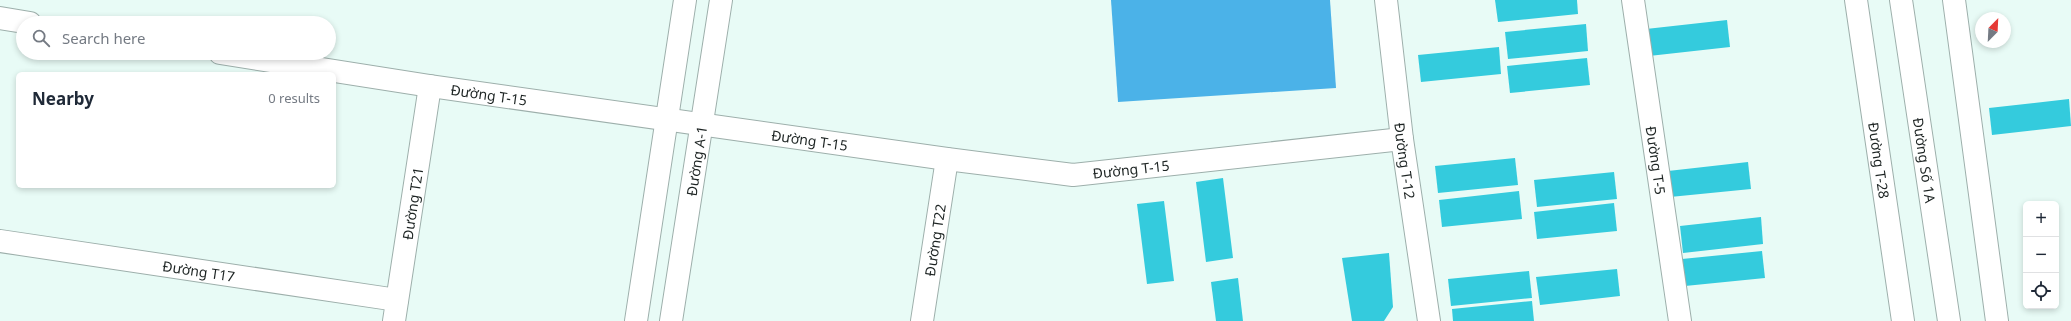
<!DOCTYPE html>
<html lang="en">
<head>
<meta charset="utf-8">
<style>
  body { margin:0; font-family:"Noto Sans",sans-serif; background:#f6f6f7; color:#1f2937 }
  .controls { position:absolute; right:12px; bottom:12px; display:grid; overflow:hidden; border-radius:6px; box-shadow:0 2px 6px #0003 }
  .controls button { width:36px; height:36px; display:grid; place-items:center; padding:0; border:0; border-bottom:1px solid #e0e1e3; background:#fff; color:#1f2937; font:20px sans-serif }
  .compass { position:absolute; left:1975px; top:12px; width:36px; height:36px; border-radius:50%; background:#fff; box-shadow:0 2px 6px #0003; rotate:24deg }
  .list { margin:0; padding:0; list-style:none }
  h2 { display:flex; justify-content:space-between; align-items:center; height:52px; margin:0; padding:0 16px; font-size:17px }
  h2 small { font-size:13px; font-weight:400; color:#747a83 }
  .icon { flex:none; width:22px; height:22px; fill:none; stroke:currentColor; stroke-width:2; stroke-linecap:round; stroke-linejoin:round }
  .map { position:relative; flex:none; width:2071px; height:321px; overflow:hidden }
  .search { position:absolute; background:#fff; box-shadow:0 2px 6px #0003; left:16px; top:16px; width:320px; height:44px; display:flex; align-items:center; gap:10px; box-sizing:border-box; padding:0 14px; border-radius:22px; color:#747a83; font-size:15px }
  .panel { position:absolute; background:#fff; box-shadow:0 2px 6px #0003; left:16px; top:72px; width:320px; height:116px; border-radius:6px }
  .map>svg:first-child { display:block }
  .water { fill:#4bb2e8 }
  .building { fill:#34cbdd }
  .lines { fill:none; stroke-linecap:round; stroke-linejoin:round }
  .minor-casing { stroke:#9dafab; stroke-width:24 }
  .tertiary-casing { stroke:#9dafab; stroke-width:24 }
  .minor { stroke:#fff; stroke-width:22 }
  .tertiary { stroke:#fff; stroke-width:22 }
  .labels { text-anchor:middle; dominant-baseline:central; stroke-width:4; stroke-linejoin:round; paint-order:stroke }
  .street-label { font-size:14px; fill:#1d2423; stroke:#fff }
</style>
</head>
<body>
<div class="map">
<svg width="2071" height="321" viewBox="0 0 2071 321">
  <rect width="100%" height="100%" fill="#e8fbf6"/>
  <!-- water -->
  <path class="water" d="M1111,0H1330L1336,88L1118,102Z"/>
  <!-- building -->
  <g class="building">
    <path d="M1495,0H1577L1578,14L1498,22Z"/>
    <path d="M1727,20L1730,47L1649,56L1646,29Z"/>
    <path d="M1586,24L1588,51L1508,59L1505,32Z"/>
    <path d="M1499,47L1501,74L1421,82L1418,55Z"/>
    <path d="M1587,58L1590,85L1510,93L1507,66Z"/>
    <path d="M2069,99L2071,126L1992,135L1989,108Z"/>
    <path d="M1515,158L1518,185L1438,193L1435,166Z"/>
    <path d="M1748,162L1751,189L1670,197L1668,171Z"/>
    <path d="M1614,172L1617,199L1537,207L1534,180Z"/>
    <path d="M1223,178L1233,258L1206,262L1196,182Z"/>
    <path d="M1519,191L1522,219L1442,227L1439,200Z"/>
    <path d="M1164,201L1174,281L1147,284L1137,204Z"/>
    <path d="M1614,203L1617,231L1537,239L1534,212Z"/>
    <path d="M1761,217L1763,244L1683,253L1680,226Z"/>
    <path d="M1762,251L1765,278L1685,286L1682,259Z"/>
    <path d="M1389,253L1393,307L1384,321H1352L1342,258Z"/>
    <path d="M1617,269L1620,296L1540,305L1536,277Z"/>
    <path d="M1529,271L1532,298L1451,306L1448,279Z"/>
    <path d="M1238,278L1243,321H1216L1211,282Z"/>
    <path d="M1532,301L1534,321H1453L1452,309Z"/>
  </g>
  <g class="lines">
    <!-- minor casing -->
    <g class="minor-casing">
      <g id="minor">
        <path id="s1" d="M1386,0L1402,139L1429,321"/>
        <path id="s2" d="M1633,0L1680,321"/>
        <path id="s3" d="M1856,0L1903,321"/>
        <path d="M0,18L30,23"/>
        <path id="s4" d="M220,53L430,86L947,159L1073,175L1402,139"/>
        <path id="s5" d="M0,241L397,300"/>
        <path id="s6" d="M394,321L430,86"/>
        <path d="M636,321L685,0"/>
        <path id="s7" d="M671,321L721,0"/>
        <path id="s8" d="M922,321L947,159"/>
      </g>
    </g>
    <!-- tertiary casing -->
    <g class="tertiary-casing">
      <g id="tertiary">
        <path id="s9" d="M1901,0L1949,321"/>
        <path d="M1954,0L1997,321"/>
      </g>
    </g>
    <!-- minor -->
    <use href="#minor" class="minor"/>
    <!-- tertiary -->
    <use href="#tertiary" class="tertiary"/>
  </g>
  <g class="labels">
    <!-- street labels -->
    <g class="street-label">
      <text stroke="none"><textPath href="#s4" startOffset="272">Đường T-15</textPath></text>
      <text stroke="none"><textPath href="#s4" startOffset="596">Đường T-15</textPath></text>
      <text stroke="none"><textPath href="#s7" startOffset="162">Đường A-1</textPath></text>
      <text stroke="none"><textPath href="#s2" startOffset="162">Đường T-5</textPath></text>
      <text stroke="none"><textPath href="#s3" startOffset="162">Đường T-28</textPath></text>
      <text stroke="none"><textPath href="#s9" startOffset="162">Đường Số 1A</textPath></text>
      <text stroke="none"><textPath href="#s1" startOffset="162">Đường T-12</textPath></text>
      <text stroke="none"><textPath href="#s4" startOffset="920">Đường T-15</textPath></text>
      <text stroke="none"><textPath href="#s6" startOffset="119">Đường T21</textPath></text>
      <text stroke="none"><textPath href="#s8" startOffset="82">Đường T22</textPath></text>
      <text stroke="none"><textPath href="#s5" startOffset="201">Đường T17</textPath></text>
    </g>
  </g>
</svg>
<div class="controls">
<button>+</button>
<button>−</button>
<button><svg class="icon" aria-label="locate" viewBox="0 0 24 24"><circle cx="12" cy="12" r="6"/><path d="M12 2v4M12 18v4M2 12h4M18 12h4"/></svg></button>
</div>
<svg class="compass" viewBox="-18 -18 36 36"><path d="M0-13l5 13h-10z" fill="#e53935"/><path d="M0 13l5-13h-10z" fill="#747a83"/></svg>
<div class="search"><svg class="icon" aria-label="search" viewBox="0 0 24 24"><circle cx="10" cy="10" r="6"/><path d="M15 15l6 6"/></svg>Search here</div>
<section class="panel">
<h2>Nearby<small>0 results</small></h2>
<ul class="list">
</ul>
</section>
</div>
</body>
</html>
